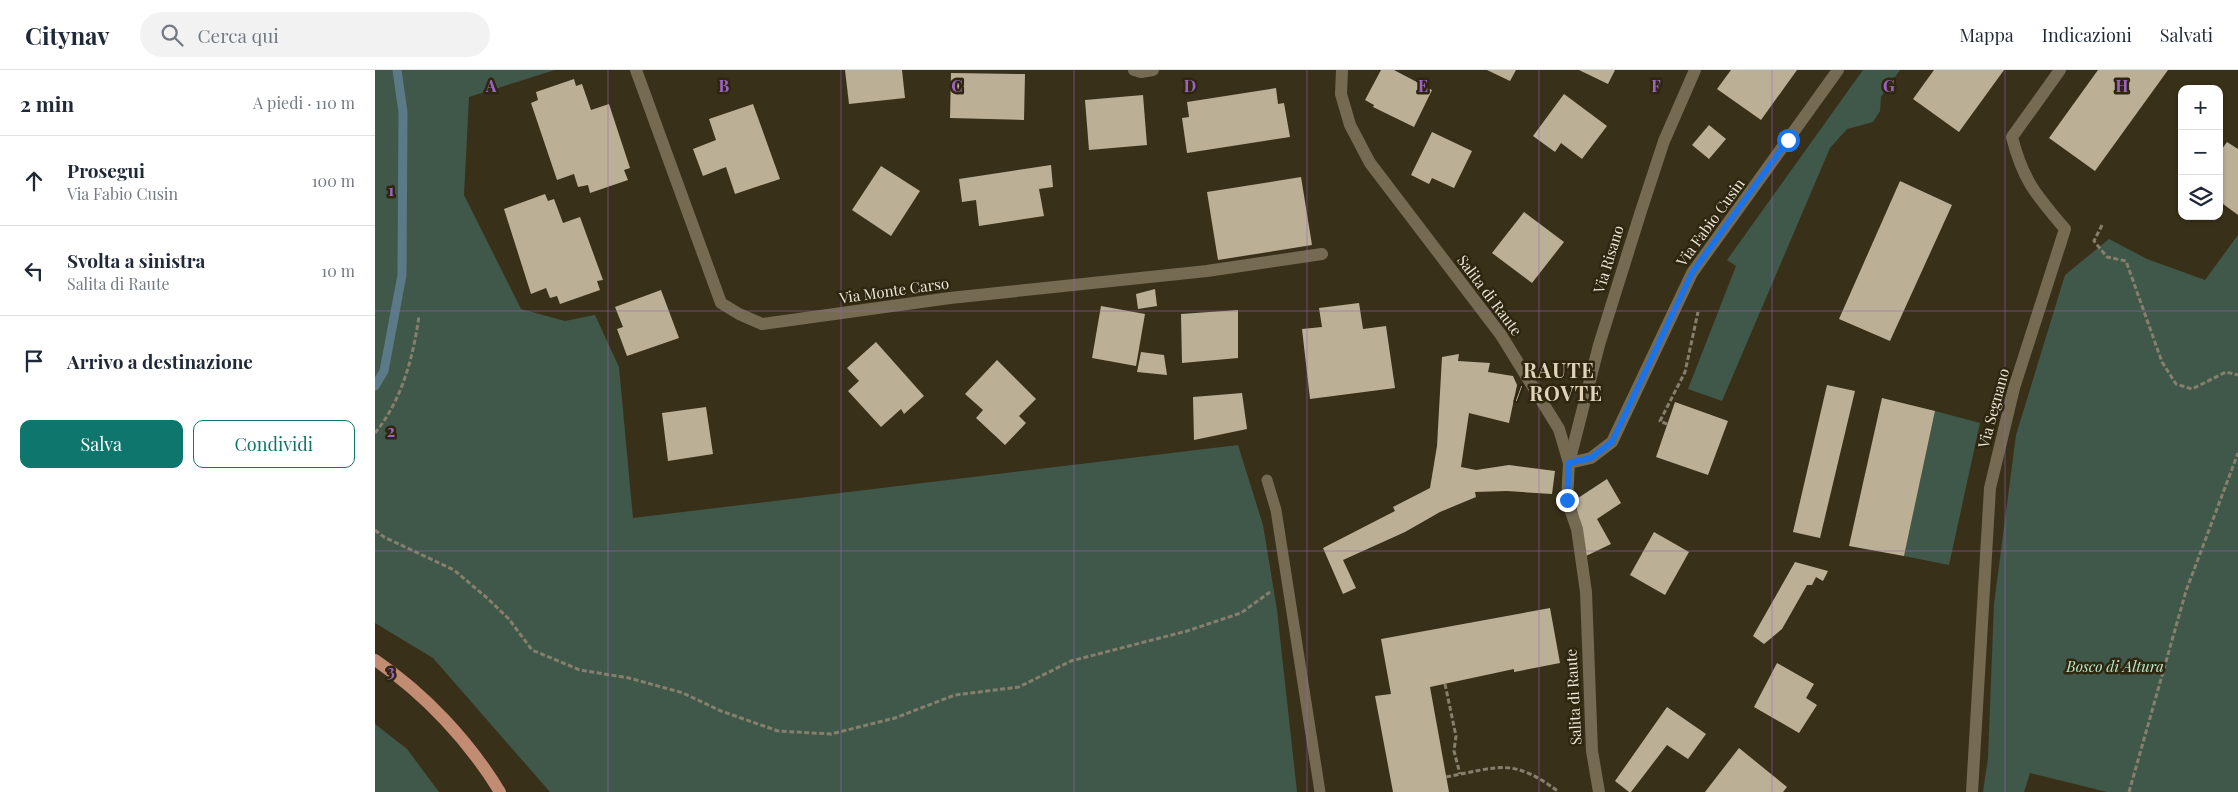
<!DOCTYPE html>
<html lang="it">
<head>
<meta charset="utf-8">
<style>
  body { margin:0; font-family:"Playfair Display",serif; background:#f2f2f3; color:#1f2937 }
  .controls { position:absolute; right:15px; top:15px; display:grid; overflow:hidden; border-radius:10px; box-shadow:0 1px 4px #0004 }
  .controls button { width:45px; height:45px; display:grid; place-items:center; padding:0; border:0; border-bottom:1px solid #e0e1e3; background:#fff; color:#1f2937; font:25px sans-serif }
  .stop { position:absolute; width:15px; height:15px; margin:-11px; border:4px solid #1a73e8; border-radius:50%; background:#fff }
  .stop.end { background:#1a73e8; border-color:#fff; box-shadow:0 1px 5px #0008 }
  .list { margin:0; padding:0; list-style:none }
  h2 { display:flex; justify-content:space-between; align-items:center; height:65px; margin:0; padding:0 20px; font-size:21px }
  h2 small { font-size:16px; font-weight:400; color:#747a83 }
  .list li { display:grid; grid-template-columns:32px 1fr auto; gap:15px; align-items:center; box-sizing:border-box; height:90px; padding:0 20px; border-top:1px solid #e0e1e3 }
  .list b { display:block; font-size:19px; white-space:nowrap }
  .list p { margin:0; font-size:16px; white-space:nowrap; color:#747a83 }
  .list em { font-size:16px; font-style:normal; color:#747a83 }
  .actions { display:flex; gap:10px; padding:15px 20px }
  .actions a { flex:1; padding:11px 0; border:1px solid #0f766e; border-radius:10px; text-align:center; font-size:18px; color:#0f766e }
  .actions .main { background:#0f766e; color:#fff }
  .icon { flex:none; width:28px; height:28px; fill:none; stroke:currentColor; stroke-width:2; stroke-linecap:round; stroke-linejoin:round }
  .map { position:relative; flex:none; width:1863px; height:722px; overflow:hidden }
  header { display:flex; align-items:center; gap:30px; box-sizing:border-box; height:70px; padding:0 25px; background:#fff; border-bottom:1px solid #e0e1e3 }
  header strong { font-size:24px }
  nav { display:flex; gap:28px; margin-inline-start:auto; font-size:18px }
  .search { width:350px; height:45px; background:#f2f2f3; display:flex; align-items:center; gap:12px; box-sizing:border-box; padding:0 18px; border-radius:28px; color:#747a83; font-size:19px }
  main { display:flex }
  aside { flex:1; background:#fff }
  .map>svg:first-child { display:block }
  .green { fill:#405849 }
  .lines { fill:none; stroke-linecap:round; stroke-linejoin:round }
  .stream { stroke:#5b7a87; stroke-width:9 }
  .building { fill:#bbb096 }
  .path { stroke:#877f6d; stroke-width:3; stroke-dasharray:5 2.5; stroke-linecap:butt }
  .service { stroke:#756b53; stroke-width:11 }
  .minor { stroke:#756b53; stroke-width:12 }
  .primary { stroke:#c28c73; stroke-width:12 }
  .route { stroke:#1a73e8; stroke-width:6 }
  .grid { fill:none; stroke:#9d64c7; stroke-width:1; stroke-opacity:0.55 }
  .labels { text-anchor:middle; dominant-baseline:central; stroke-width:5; stroke-linejoin:round; paint-order:stroke }
  .street-label { font-size:15px; fill:#ece6d9; stroke:#2f2610 }
  .park-label { font-size:15px; font-style:italic; fill:#b6eccc; stroke:#2f2610 }
  .district-label { font-size:20px; font-weight:bold; letter-spacing:1px; fill:#dfd4b9; stroke:#2f2610 }
  .grid-label { font-size:16px; text-anchor:middle; font-weight:bold; fill:#9d64c7; stroke:#2f2610; stroke-width:5; stroke-linejoin:round; paint-order:stroke }
</style>
</head>
<body>
<header>
<strong>Citynav</strong>
<div class="search"><svg class="icon" aria-label="search" viewBox="0 0 24 24"><circle cx="10" cy="10" r="6"/><path d="M15 15l6 6"/></svg>Cerca qui</div>
<nav><a>Mappa</a><a>Indicazioni</a><a>Salvati</a></nav>
</header>
<main>
<aside>
<h2>2 min<small>A piedi · 110 m</small></h2>
<ul class="list">
<li><svg class="icon" aria-label="ahead" viewBox="0 0 24 24"><path d="M12 20V5M6 11l6-6 6 6"/></svg><div><b>Prosegui</b><p>Via Fabio Cusin</p></div><em>100 m</em></li>
<li><svg class="icon" aria-label="left" viewBox="0 0 24 24"><path d="M17 20v-9H6M10 6l-5 5 5 5"/></svg><div><b>Svolta a sinistra</b><p>Salita di Raute</p></div><em>10 m</em></li>
<li><svg class="icon" aria-label="arrive" viewBox="0 0 24 24"><path d="M6 21V4h12l-3 4 3 4H6"/></svg><div><b>Arrivo a destinazione</b></div></li>
</ul>
<div class="actions"><a class="main">Salva</a><a>Condividi</a></div>
</aside>
<div class="map">
<svg width="1863" height="722" viewBox="0 0 1863 722">
  <rect width="100%" height="100%" fill="#39301a"/>
  <!-- green -->
  <g class="green">
    <path d="M0,0H180L94,27L89,125L146,239L190,251L220,245L244,297L258,448L863,375L888,455L902,540L922,722H175L58,588L0,553Z"/>
    <path d="M1488,0H1525L1506,27L1505,41L1498,52L1472,59L1455,78L1347,331L1313,319L1361,196L1352,190Z"/>
    <path d="M1863,165V722H1732L1655,703L1649,722H1608L1613,688L1619,534L1641,365L1690,205L1734,169L1772,189L1830,210Z"/>
    <path d="M1560,341L1605,353L1574,495L1529,486Z"/>
    <path d="M0,654L32,679L64,722H0Z"/>
  </g>
  <g class="lines">
    <!-- stream -->
    <path class="stream" d="M0,316L9,301L27,205L28,42L22,0"/>
  </g>
  <!-- building -->
  <g class="building">
    <path d="M470,0H527L530,28L474,34Z"/>
    <path d="M1006,0H1019L1057,20L1039,57L998,37L999,35L990,30Z"/>
    <path d="M1112,0H1141L1135,11Z"/>
    <path d="M1204,0H1240L1233,14Z"/>
    <path d="M1356,0H1422L1386,50L1342,19Z"/>
    <path d="M1559,0H1629L1584,62L1538,29Z"/>
    <path d="M1723,0H1793L1720,101L1674,68Z"/>
    <path d="M576,3L650,4L649,50L575,48Z"/>
    <path d="M199,9L201,16L207,14L216,40L234,34L255,98L249,100L253,110L215,123L213,115L203,117L199,104L182,110L156,33L163,30L161,22Z"/>
    <path d="M901,18L903,34L909,33L915,67L812,83L807,48L814,47L812,32Z"/>
    <path d="M1189,24L1232,56L1207,89L1186,73L1180,82L1158,66Z"/>
    <path d="M768,25L772,75L714,80L710,30Z"/>
    <path d="M378,34L405,109L360,124L351,97L328,106L318,79L341,70L334,49Z"/>
    <path d="M1334,55L1351,69L1334,89L1317,75Z"/>
    <path d="M1057,62L1097,81L1079,118L1057,108L1054,114L1036,105Z"/>
    <path d="M1852,72L1863,79V145L1844,131V83Z"/>
    <path d="M676,95L678,117L664,119L669,146L604,156L601,130L587,132L584,109Z"/>
    <path d="M506,96L545,121L516,166L477,140Z"/>
    <path d="M926,107L937,175L843,190L832,122Z"/>
    <path d="M1525,111L1577,135L1515,271L1464,249Z"/>
    <path d="M170,124L173,131L179,129L188,153L205,147L228,210L222,211L225,220L185,234L182,226L175,228L171,218L156,224L129,139Z"/>
    <path d="M1149,142L1189,172L1157,213L1117,183Z"/>
    <path d="M780,219L782,236L763,239L761,224Z"/>
    <path d="M286,220L304,268L252,286L242,259L248,257L240,237Z"/>
    <path d="M984,233L988,259L1011,256L1020,318L935,329L927,259L947,257L944,238Z"/>
    <path d="M726,236L770,244L761,296L717,288Z"/>
    <path d="M863,240V288L807,293L806,244Z"/>
    <path d="M501,272L549,326L529,344L526,339L506,357L473,321L484,311L472,298Z"/>
    <path d="M766,282L789,285L792,305L762,302Z"/>
    <path d="M1084,284L1083,291L1115,293L1113,302L1138,306L1142,315L1134,353L1094,343L1086,397L1101,400L1134,395L1180,401L1177,424L1132,421L1100,422L1101,427L1065,442L1030,462L968,490L981,518L968,524L948,478L1020,441L1018,437L1055,418L1062,376L1067,287Z"/>
    <path d="M622,290L661,329L644,346L651,353L630,375L601,348L608,340L590,324Z"/>
    <path d="M1452,315L1480,321L1445,468L1418,462Z"/>
    <path d="M867,323L872,359L819,370L818,327Z"/>
    <path d="M1507,328L1560,341L1529,486L1474,476Z"/>
    <path d="M1300,332L1353,351L1333,405L1281,387Z"/>
    <path d="M331,337L338,384L293,391L287,343Z"/>
    <path d="M1232,409L1246,433L1222,449L1236,474L1211,486L1200,430Z"/>
    <path d="M1279,462L1314,482L1290,525L1255,505Z"/>
    <path d="M1420,492L1453,501L1448,511L1441,507L1437,515H1432L1407,559L1389,574L1378,566Z"/>
    <path d="M1175,538L1185,593L1139,602V599L1055,617L1074,722H1018L1000,626L1016,624L1006,569Z"/>
    <path d="M1402,593L1439,614L1431,628L1442,635L1424,663L1379,637Z"/>
    <path d="M1292,637L1331,664L1313,689L1292,675L1256,722H1254L1240,711Z"/>
    <path d="M1364,678L1412,717L1408,722H1330Z"/>
  </g>
  <g class="lines">
    <!-- path -->
    <g class="path">
      <path d="M1727,155L1719,171L1732,187L1751,191L1787,292L1801,314L1817,319L1851,302L1863,305"/>
      <path d="M1292,354L1285,351L1310,302L1323,242"/>
      <path d="M0,363C27,330 38,288 44,246"/>
      <path d="M0,460L9,467L79,500L111,527L134,549L157,580L205,600L254,608L308,623L346,641L403,661L456,664L520,648L580,625L644,617L696,591L812,561L866,543L895,522"/>
      <path d="M1070,614L1081,666L1079,681L1085,704"/>
      <path d="M1071,707C1125,697 1137,687 1184,722"/>
      <path d="M1754,722L1811,521L1863,383"/>
    </g>
    <!-- service -->
    <path class="service" d="M892,410L901,440L945,722"/>
    <!-- minor -->
    <g class="minor">
      <path d="M261,0L346,233L364,244L387,254L575,228L832,201L947,184"/>
      <path d="M759,0L766,2L778,0"/>
      <path d="M967,0L966,24L975,55L995,93L1126,265L1184,359L1194,393L1192,430L1202,459L1211,522L1217,681L1224,722"/>
      <path d="M1320,0L1289,71L1266,141L1224,275L1194,393L1216,388L1237,372L1317,203L1463,0"/>
      <path d="M1597,722L1615,418L1639,318L1690,159C1662,126 1648,111 1637,67L1685,0"/>
    </g>
    <!-- primary -->
    <path class="primary" d="M0,590C50,624 94,671 125,722"/>
  </g>
  <g class="lines">
    <!-- route -->
    <path class="route" d="M1192,430L1194,393L1216,388L1237,372L1317,203L1413,70"/>
  </g>
  <!-- grid -->
  <path class="grid" d="M233,0V722M466,0V722M699,0V722M932,0V722M1164,0V722M1397,0V722M1630,0V722M0,241H1863M0,481H1863"/>
  <g class="labels">
    <!-- street labels -->
    <g class="street-label">
      <text transform="translate(1335 152) rotate(-54)">Via Fabio Cusin</text>
      <text transform="translate(1233 189) rotate(-73)">Via Risano</text>
      <text transform="translate(519 220) rotate(-8)">Via Monte Carso</text>
      <text transform="translate(1115 225) rotate(53)">Salita di Raute</text>
      <text transform="translate(1618 338) rotate(-75)">Via Segnano</text>
      <text transform="translate(1198 627) rotate(-93)">Salita di Raute</text>
    </g>
    <!-- park labels -->
    <g class="park-label">
      <text x="1740" y="596">Bosco di Altura</text>
    </g>
    <!-- district labels -->
    <g class="district-label">
      <text x="1184" y="299">RAUTE<tspan x="1184" dy="23">/ ROVTE</tspan></text>
    </g>
  </g>
  <g class="grid-label">
    <text x="116" y="22">A</text>
    <text x="349" y="22">B</text>
    <text x="582" y="22">C</text>
    <text x="815" y="22">D</text>
    <text x="1048" y="22">E</text>
    <text x="1281" y="22">F</text>
    <text x="1514" y="22">G</text>
    <text x="1747" y="22">H</text>
    <text x="16" y="126">1</text>
    <text x="16" y="367">2</text>
    <text x="16" y="607">3</text>
  </g>
</svg>
<div class="controls">
<button>+</button>
<button>−</button>
<button><svg class="icon" aria-label="layers" viewBox="0 0 24 24"><path d="M12 4l9 5-9 5-9-5zM3 14l9 5 9-5"/></svg></button>
</div>
<div class="stop" style="left:1413px;top:70px"></div>
<div class="stop end" style="left:1192px;top:430px"></div>
</div>
</main>
</body>
</html>
